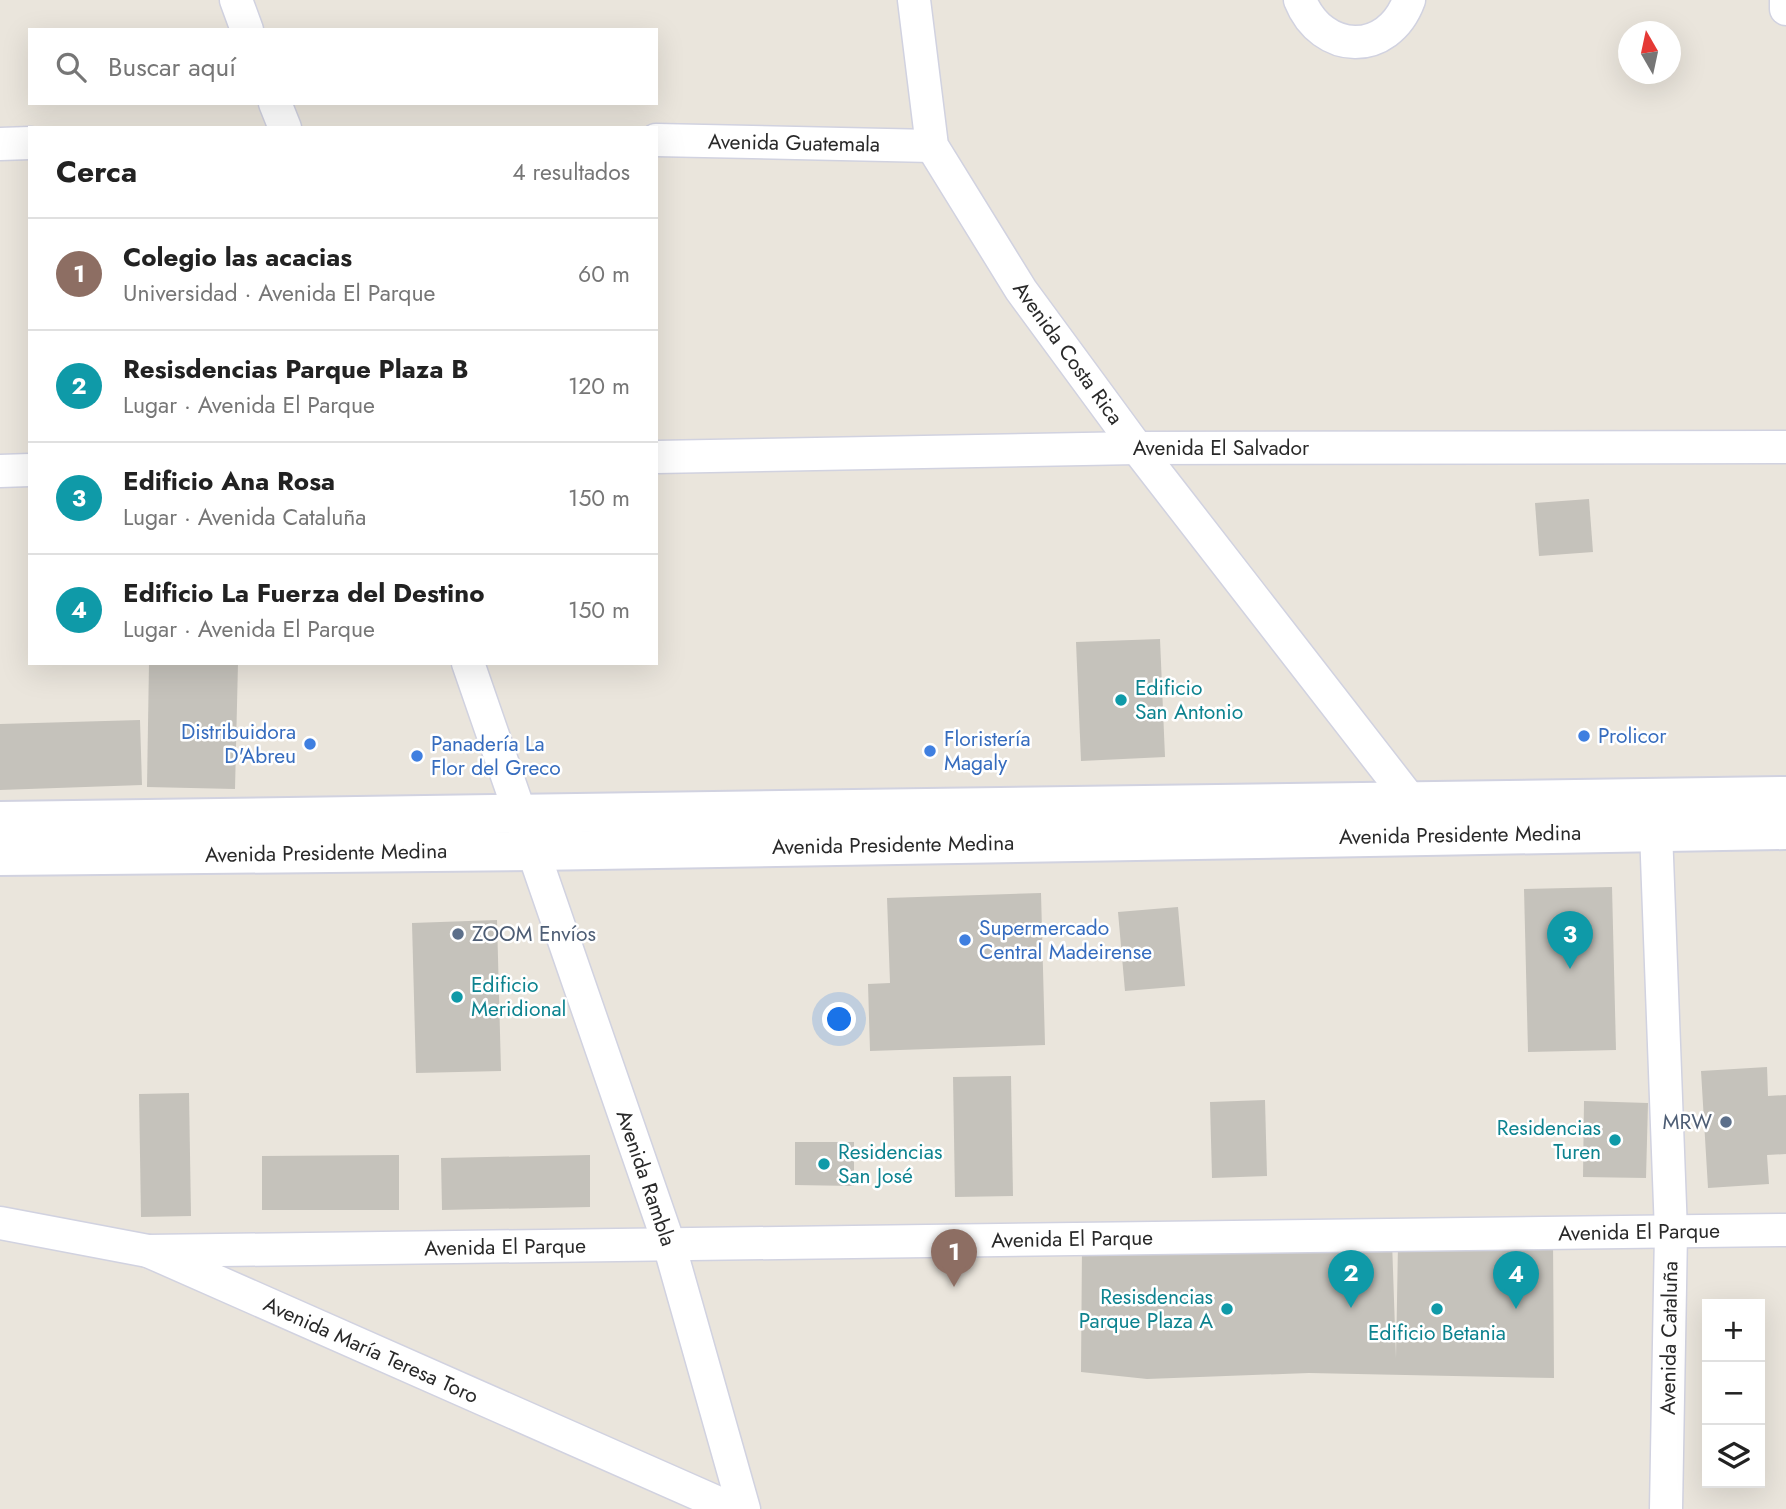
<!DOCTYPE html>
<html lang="es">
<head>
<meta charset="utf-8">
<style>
  body { margin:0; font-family:Jost,sans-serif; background:#f6f6f6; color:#222 }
  .controls { position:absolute; right:21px; bottom:21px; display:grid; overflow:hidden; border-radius:0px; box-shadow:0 7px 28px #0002 }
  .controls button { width:63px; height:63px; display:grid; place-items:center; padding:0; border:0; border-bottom:2px solid #e0e0e0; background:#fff; color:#222; font:35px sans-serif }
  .compass { position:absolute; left:1618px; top:21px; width:63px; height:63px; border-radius:50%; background:#fff; box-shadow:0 7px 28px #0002; rotate:351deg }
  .you { position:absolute; left:840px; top:1020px; width:24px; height:24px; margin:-18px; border:5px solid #fff; border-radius:50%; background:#1a73e8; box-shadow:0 0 0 10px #1a73e833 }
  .badge { display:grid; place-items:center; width:46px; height:46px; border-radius:50%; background:#4953e9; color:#fff; font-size:23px; font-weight:700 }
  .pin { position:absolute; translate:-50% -58px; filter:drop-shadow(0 2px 4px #0008) }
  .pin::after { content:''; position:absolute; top:37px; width:24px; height:21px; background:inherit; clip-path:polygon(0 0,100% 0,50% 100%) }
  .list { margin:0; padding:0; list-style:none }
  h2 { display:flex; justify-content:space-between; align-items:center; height:91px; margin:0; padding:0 28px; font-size:30px }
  h2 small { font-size:23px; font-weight:400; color:#767676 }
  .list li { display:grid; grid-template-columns:46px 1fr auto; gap:21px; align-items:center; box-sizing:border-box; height:112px; padding:0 28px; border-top:2px solid #e0e0e0 }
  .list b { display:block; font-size:26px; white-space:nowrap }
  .list p { margin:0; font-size:23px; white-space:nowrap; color:#767676 }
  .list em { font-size:23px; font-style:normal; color:#767676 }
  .icon { flex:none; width:38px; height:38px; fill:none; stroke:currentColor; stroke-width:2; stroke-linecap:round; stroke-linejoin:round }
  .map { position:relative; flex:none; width:1786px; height:1509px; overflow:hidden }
  .search { position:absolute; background:#fff; box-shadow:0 7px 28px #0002; left:28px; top:28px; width:630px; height:77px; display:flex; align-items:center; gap:18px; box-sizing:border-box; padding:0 24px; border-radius:0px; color:#767676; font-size:26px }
  .panel { position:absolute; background:#fff; box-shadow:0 7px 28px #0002; left:28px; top:126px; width:630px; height:539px; border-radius:0px }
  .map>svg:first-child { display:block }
  .building { fill:#c5c2bb }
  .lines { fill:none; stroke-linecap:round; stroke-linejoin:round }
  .street-casing { stroke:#d1d2e0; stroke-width:35 }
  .secondary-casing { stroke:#d1d2e0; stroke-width:42 }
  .street { stroke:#fff; stroke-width:32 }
  .secondary { stroke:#fff; stroke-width:38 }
  .culture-dot { fill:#0f9aa8; stroke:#fff; stroke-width:2.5 }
  .shop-dot { fill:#3f7fe0; stroke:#fff; stroke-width:2.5 }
  .service-dot { fill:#5c6f8a; stroke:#fff; stroke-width:2.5 }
  .labels { text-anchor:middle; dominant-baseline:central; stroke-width:5; stroke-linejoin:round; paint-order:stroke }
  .street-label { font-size:21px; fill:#292929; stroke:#fff }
  .culture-label { font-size:21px; fill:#0d838f; stroke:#fff; text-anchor:start }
  .shop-label { font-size:21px; fill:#366cbe; stroke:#fff; text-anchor:start }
  .service-label { font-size:21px; fill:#4e5e75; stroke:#fff; text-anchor:start }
</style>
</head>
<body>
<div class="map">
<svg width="1786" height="1509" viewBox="0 0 1786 1509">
  <rect width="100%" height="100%" fill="#eae5dc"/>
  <!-- building -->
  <g class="building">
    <path d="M1589,499L1593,552L1539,556L1535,503Z"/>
    <path d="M1160,639L1165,757L1081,761L1076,642Z"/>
    <path d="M149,663H238L235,789L147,787Z"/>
    <path d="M140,720L142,785L0,790V724Z"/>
    <path d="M1612,887L1616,1050L1528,1052L1524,889Z"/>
    <path d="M1041,893L1045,1045L870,1051L868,984L890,983L887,898Z"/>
    <path d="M1178,907L1185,986L1125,991L1118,912Z"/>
    <path d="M497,920L501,1071L416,1073L412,923Z"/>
    <path d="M1767,1067L1768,1096L1786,1095V1154L1767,1155L1769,1184L1708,1188L1701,1071Z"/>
    <path d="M1011,1076L1013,1196L955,1197L953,1077Z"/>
    <path d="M189,1093L191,1216L141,1217L139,1094Z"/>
    <path d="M1265,1100L1267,1176L1212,1178L1210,1102Z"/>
    <path d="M1584,1101L1648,1103L1646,1178L1583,1177Z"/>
    <path d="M795,1142H854V1186L795,1185Z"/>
    <path d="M399,1155V1210H262V1156Z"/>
    <path d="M590,1155V1207L442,1210L441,1158Z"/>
    <path d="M1553,1240L1554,1378L1309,1373L1147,1379L1081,1372L1082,1246L1392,1241L1396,1358L1398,1244Z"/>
  </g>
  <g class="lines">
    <!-- street casing -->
    <g class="street-casing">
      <g id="street">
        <path d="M236,0L247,30"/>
        <path d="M914,0L932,146L1021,290L1137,448L1411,801"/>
        <path d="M1300,0C1322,55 1388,57 1409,0"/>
        <path d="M1786,0V9"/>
        <path d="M275,103L285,128"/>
        <path d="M656,140L932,146"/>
        <path d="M0,144L30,143"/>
        <path d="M656,457L1137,448L1786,447"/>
        <path d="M0,471L30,470"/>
        <path d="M468,663L669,1244L744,1509"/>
        <path d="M1656,831L1671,1232L1666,1509"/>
        <path d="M0,1223L148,1251L732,1509"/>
        <path d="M148,1251L1786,1230"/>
      </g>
    </g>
    <!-- secondary casing -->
    <g class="secondary-casing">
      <g id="secondary">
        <path d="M0,821L1786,796"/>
        <path d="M0,856L535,851L1786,830"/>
      </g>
    </g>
    <!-- street -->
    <use href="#street" class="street"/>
    <!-- secondary -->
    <use href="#secondary" class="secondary"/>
  </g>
  <!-- markers -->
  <g class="culture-dot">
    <circle cx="1121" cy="700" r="7"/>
    <circle cx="457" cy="997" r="7"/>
    <circle cx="1615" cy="1140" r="7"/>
    <circle cx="824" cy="1164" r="7"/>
    <circle cx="1227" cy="1309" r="7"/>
    <circle cx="1437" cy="1309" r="7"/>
  </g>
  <g class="shop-dot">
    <circle cx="1584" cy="736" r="7"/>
    <circle cx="310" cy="744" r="7"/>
    <circle cx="930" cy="751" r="7"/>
    <circle cx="417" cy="756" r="7"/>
    <circle cx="965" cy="940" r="7"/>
  </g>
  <g class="service-dot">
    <circle cx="458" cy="934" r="7"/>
    <circle cx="1726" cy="1122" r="7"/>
  </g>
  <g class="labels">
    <!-- street labels -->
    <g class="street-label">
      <text transform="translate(794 143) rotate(1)">Avenida Guatemala</text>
      <text transform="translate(1068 353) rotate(54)">Avenida Costa Rica</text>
      <text x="1221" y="448">Avenida El Salvador</text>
      <text transform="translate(1460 835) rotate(-1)">Avenida Presidente Medina</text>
      <text transform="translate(893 845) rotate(-1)">Avenida Presidente Medina</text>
      <text transform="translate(326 853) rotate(-1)">Avenida Presidente Medina</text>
      <text transform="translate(646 1178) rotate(71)">Avenida Rambla</text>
      <text transform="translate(1639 1232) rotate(-1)">Avenida El Parque</text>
      <text transform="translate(1072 1239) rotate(-1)">Avenida El Parque</text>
      <text transform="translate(505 1247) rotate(-1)">Avenida El Parque</text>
      <text transform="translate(1669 1338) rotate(-89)">Avenida Cataluña</text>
      <text transform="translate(371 1350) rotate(24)">Avenida María Teresa Toro</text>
    </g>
    <!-- culture labels -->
    <g class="culture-label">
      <text x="1135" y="688">Edificio<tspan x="1135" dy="24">San Antonio</tspan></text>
      <text x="471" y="985">Edificio<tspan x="471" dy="24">Meridional</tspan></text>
      <text x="1601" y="1128" text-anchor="end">Residencias<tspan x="1601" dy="24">Turen</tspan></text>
      <text x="838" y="1152">Residencias<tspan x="838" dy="24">San José</tspan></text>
      <text x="1213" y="1297" text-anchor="end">Resisdencias<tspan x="1213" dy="24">Parque Plaza A</tspan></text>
      <text x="1437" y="1333" text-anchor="middle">Edificio Betania</text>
    </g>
    <!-- shop labels -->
    <g class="shop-label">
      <text x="296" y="732" text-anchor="end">Distribuidora<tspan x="296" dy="24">D'Abreu</tspan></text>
      <text x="1598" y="736">Prolicor</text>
      <text x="944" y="739">Floristería<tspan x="944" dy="24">Magaly</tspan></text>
      <text x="431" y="744">Panadería La<tspan x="431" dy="24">Flor del Greco</tspan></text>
      <text x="979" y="928">Supermercado<tspan x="979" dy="24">Central Madeirense</tspan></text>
    </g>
    <!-- service labels -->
    <g class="service-label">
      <text x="472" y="934">ZOOM Envíos</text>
      <text x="1712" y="1122" text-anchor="end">MRW</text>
    </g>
  </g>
</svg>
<div class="controls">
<button>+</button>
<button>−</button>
<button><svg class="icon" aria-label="layers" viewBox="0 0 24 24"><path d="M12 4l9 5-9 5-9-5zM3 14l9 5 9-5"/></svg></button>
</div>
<svg class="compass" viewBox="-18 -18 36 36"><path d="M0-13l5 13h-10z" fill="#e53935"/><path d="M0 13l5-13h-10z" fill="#767676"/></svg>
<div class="you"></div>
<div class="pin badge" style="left:954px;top:1287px;background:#8d6e63">1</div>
<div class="pin badge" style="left:1351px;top:1308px;background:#0f9aa8">2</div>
<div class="pin badge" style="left:1570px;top:969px;background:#0f9aa8">3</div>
<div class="pin badge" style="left:1516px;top:1309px;background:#0f9aa8">4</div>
<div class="search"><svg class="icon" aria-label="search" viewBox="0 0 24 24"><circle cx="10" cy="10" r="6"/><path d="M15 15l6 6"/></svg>Buscar aquí</div>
<section class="panel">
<h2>Cerca<small>4 resultados</small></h2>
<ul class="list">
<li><span class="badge" style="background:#8d6e63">1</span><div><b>Colegio las acacias</b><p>Universidad · Avenida El Parque</p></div><em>60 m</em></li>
<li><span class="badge" style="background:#0f9aa8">2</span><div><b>Resisdencias Parque Plaza B</b><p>Lugar · Avenida El Parque</p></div><em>120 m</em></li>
<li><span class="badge" style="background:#0f9aa8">3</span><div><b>Edificio Ana Rosa</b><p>Lugar · Avenida Cataluña</p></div><em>150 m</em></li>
<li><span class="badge" style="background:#0f9aa8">4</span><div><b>Edificio La Fuerza del Destino</b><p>Lugar · Avenida El Parque</p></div><em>150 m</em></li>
</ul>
</section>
</div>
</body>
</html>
